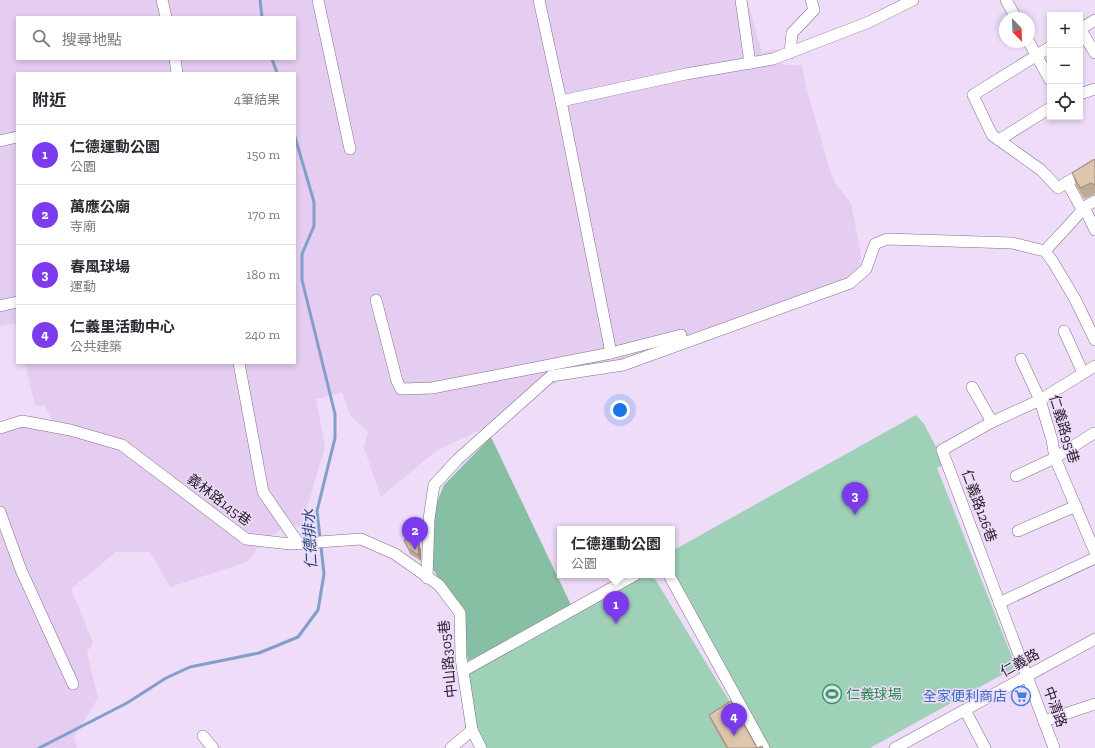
<!DOCTYPE html>
<html lang="zh-TW">
<head>
<meta charset="utf-8">
<style>
  body { margin:0; font-family:"Zilla Slab","Noto Sans TC",serif; background:#f7f7f7; color:#2b2b33 }
  .controls { position:absolute; right:12px; top:12px; display:grid; overflow:hidden; border-radius:0px; box-shadow:0 2px 6px #0003 }
  .controls button { width:36px; height:36px; display:grid; place-items:center; padding:0; border:0; border-bottom:1px solid #e1e1e2; background:#fff; color:#2b2b33; font:20px sans-serif }
  .compass { position:absolute; left:999px; top:12px; width:36px; height:36px; border-radius:50%; background:#fff; box-shadow:0 2px 6px #0003; rotate:157deg }
  .you { position:absolute; left:620px; top:410px; width:14px; height:14px; margin:-10px; border:3px solid #fff; border-radius:50%; background:#1a73e8; box-shadow:0 0 0 6px #1a73e833 }
  .badge { display:grid; place-items:center; width:26px; height:26px; border-radius:50%; background:#7c3aed; color:#fff; font-size:13px; font-weight:700 }
  .pin { position:absolute; translate:-50% -33px; filter:drop-shadow(0 1px 2px #0008) }
  .pin::after { content:''; position:absolute; top:21px; width:14px; height:12px; background:inherit; clip-path:polygon(0 0,100% 0,50% 100%) }
  .popup { position:absolute; left:557px; top:526px; width:118px; height:52px; box-sizing:border-box; display:grid; place-content:center; border-radius:0px; background:#fff; filter:drop-shadow(0 1px 3px #0005); font-size:13px; white-space:nowrap; color:#7c7c81 }
  .popup b { font-size:15px; color:#2b2b33 }
  .popup::after { content:''; position:absolute; left:50%; top:100%; margin-left:-8px; border:8px solid transparent; border-top-color:#fff }
  .list { margin:0; padding:0; list-style:none }
  h2 { display:flex; justify-content:space-between; align-items:center; height:52px; margin:0; padding:0 16px; font-size:17px }
  h2 small { font-size:13px; font-weight:400; color:#7c7c81 }
  .list li { display:grid; grid-template-columns:26px 1fr auto; gap:12px; align-items:center; box-sizing:border-box; height:60px; padding:0 16px; border-top:1px solid #e1e1e2 }
  .list b { display:block; font-size:15px; white-space:nowrap }
  .list p { margin:0; font-size:13px; white-space:nowrap; color:#7c7c81 }
  .list em { font-size:13px; font-style:normal; color:#7c7c81 }
  .icon { flex:none; width:22px; height:22px; fill:none; stroke:currentColor; stroke-width:2; stroke-linecap:round; stroke-linejoin:round }
  .map { position:relative; flex:none; width:1095px; height:748px; overflow:hidden }
  .search { position:absolute; background:#fff; box-shadow:0 2px 6px #0003; left:16px; top:16px; width:280px; height:44px; display:flex; align-items:center; gap:10px; box-sizing:border-box; padding:0 14px; border-radius:0px; color:#7c7c81; font-size:15px }
  .panel { position:absolute; background:#fff; box-shadow:0 2px 6px #0003; left:16px; top:72px; width:280px; height:292px; border-radius:0px }
  .map>svg:first-child { display:block }
  .built { fill:#e4cdf0; fill-rule:evenodd }
  .green { fill:#9fd1b8 }
  .forest { fill:#87bfa4 }
  .lines { fill:none; stroke-linecap:round; stroke-linejoin:round }
  .stream { stroke:#829fc9; stroke-width:3 }
  .minor-casing { stroke:#807089; stroke-width:12 }
  .minor { stroke:#fff; stroke-width:11 }
  .wall { fill:#beaa95 }
  .shaded-wall { fill:#9b8b79 }
  .building { fill:#ddc6ad; stroke:#9b8b79 }
  .labels { text-anchor:middle; dominant-baseline:central; stroke-width:3; stroke-linejoin:round; paint-order:stroke }
  .street-label { font-size:14px; fill:#27202a; stroke:#eedcf8 }
  .leisure-label { font-size:14px; fill:#27864d; stroke:#eedcf8; text-anchor:start }
  .shop-label { font-size:14px; fill:#366cbe; stroke:#eedcf8; text-anchor:end }
  .water-label { font-size:15px; font-style:italic; fill:#1f457a; stroke:#eedcf8 }
</style>
</head>
<body>
<div class="map">
<svg width="1095" height="748" viewBox="0 0 1095 748">
  <rect width="100%" height="100%" fill="#eedcf8"/>
  <!-- built -->
  <path class="built" d="M0,0H747L762,52L781,49L773,59L785,65H802L805,83L829,167L835,183L851,203L861,255L860,268L847,278L737,318L668,348L571,375L530,396L511,415L436,451L381,497L364,448L368,432L350,415L342,392L316,399L325,447L301,527L289,524L262,542L247,562L170,587L150,552H116L71,589L93,643L87,652L98,698L74,737L77,748H0V428L19,422L52,420L45,406L35,405L25,363H295V73H17V331L15,323L0,326ZM17,17H295V59H17Z"/>
  <!-- green -->
  <g class="green">
    <path d="M916,415L924,424L945,464L937,468L1016,667L870,748H760L663,575H672V551Z"/>
    <path d="M639,575H652L655,579L758,748H486L469,706L465,669Z"/>
  </g>
  <!-- forest -->
  <path class="forest" d="M491,437L572,607L468,661L460,614L433,569L435,507L444,485Z"/>
  <g class="lines">
    <!-- stream -->
    <g class="stream">
      <path d="M260,0L262,17"/>
      <path d="M272,59L277,73"/>
      <path d="M39,748L127,703L166,678L190,667L259,653L298,637L318,610L324,574L317,511L335,438V414L302,280V254L314,226V202L295,137"/>
    </g>
    <!-- minor casing -->
    <g class="minor-casing">
      <g id="minor">
        <path d="M162,0L166,17"/>
        <path d="M318,0L350,149"/>
        <path d="M539,0L561,101L611,353"/>
        <path d="M741,0L750,63"/>
        <path d="M1006,0L1016,18"/>
        <path d="M1080,29L1095,53"/>
        <path d="M1080,29L1095,20"/>
        <path d="M1029,42L1050,80"/>
        <path d="M1050,47L973,95L992,135L1041,170L1058,188L1095,165"/>
        <path d="M790,53L792,33L814,10L811,0"/>
        <path d="M175,59L177,73"/>
        <path d="M1080,94L1095,89"/>
        <path d="M561,101L686,74L773,59L869,22L913,0"/>
        <path d="M999,140L1050,108"/>
        <path d="M0,141L17,137"/>
        <path d="M1067,182L1080,206L1084,207L1095,230"/>
        <path d="M1045,251C1050,245 1083,211 1084,207L1095,201"/>
        <path d="M376,300L397,381L401,389L432,388L611,353L681,335"/>
        <path d="M0,306L17,302"/>
        <path d="M1064,331L1083,373"/>
        <path d="M1021,359L1040,400L1052,440L1055,458L1095,552"/>
        <path d="M239,363L263,492L299,544"/>
        <path d="M972,387L992,422"/>
        <path d="M0,428L22,421L70,430L122,445L246,539L290,544L361,539L395,554L439,585L460,613L461,658L472,730L481,748"/>
        <path d="M1016,476L1055,458L1094,433"/>
        <path d="M0,512L21,570L73,684"/>
        <path d="M1018,531L1076,506"/>
        <path d="M669,575L764,748"/>
        <path d="M427,578L429,519L434,485L458,459L551,376L623,365L850,283L866,269L875,244L887,239L1012,243L1045,251L1053,262L1075,299L1095,340"/>
        <path d="M999,603L1095,558"/>
        <path d="M463,671L635,575"/>
        <path d="M965,710L985,748"/>
        <path d="M1044,721L1095,704"/>
        <path d="M203,736L213,748"/>
        <path d="M451,748L472,730"/>
        <path d="M895,748L1095,639"/>
        <path d="M1054,748L942,450L992,422L1040,400L1095,366"/>
      </g>
    </g>
    <!-- minor -->
    <use href="#minor" class="minor"/>
  </g>
  <!-- wall -->
  <g class="wall">
    <path d="M1095,159V194L1084,199L1076,185L1072,173Z"/>
    <path d="M404,540L419,544L421,550V561L410,554Z"/>
    <path d="M709,715L757,748H763H726L712,723Z"/>
  </g>
  <!-- shaded-wall -->
  <path class="shaded-wall" d="M419,544L421,550V561L418,555Z"/>
  <!-- building -->
  <g class="building">
    <path d="M1095,159V185L1091,183L1080,188L1072,173Z"/>
    <path d="M415,536L419,544L418,555L408,548L404,540Z"/>
    <path d="M731,701L757,748L762,746L763,748H728L709,715Z"/>
  </g>
  <!-- icons -->
  <defs>
    <g id="stadium-ring" transform="scale(1)"><circle r="9.5" fill="#eedcf8" stroke="#2e9e5b" stroke-width="1.5"/><path d="M0-5a6.5 5 0 1 0 0 10a6.5 5 0 1 0 0-10ZM-3.5-1.8h7v3.6h-7Z" fill="#2e9e5b"/></g>
    <g id="supermarket-ring" transform="scale(1)"><circle r="9.5" fill="#eedcf8" stroke="#3f7fe0" stroke-width="1.5"/><path d="M-6-5.5h2.5l.6 2H6L4.5 2H-2.5L-4.4-4H-6ZM-1.5 3.2a1.3 1.3 0 1 0 .1 0ZM3 3.2a1.3 1.3 0 1 0 .1 0Z" fill="#3f7fe0"/></g>
  </defs>
  <g fill-rule="evenodd">
    <use href="#stadium-ring" x="832" y="694"/>
    <use href="#supermarket-ring" x="1021" y="696"/>
  </g>
  <g class="labels">
    <!-- street labels -->
    <g class="street-label">
      <text transform="translate(1064 429) rotate(73)">仁義路95巷</text>
      <text transform="translate(219 500) rotate(37)">義林路145巷</text>
      <text transform="translate(979 506) rotate(70)">仁義路126巷</text>
      <text transform="translate(448 659) rotate(-96)">中山路305巷</text>
      <text transform="translate(1020 663) rotate(-29)">仁義路</text>
      <text transform="translate(1055 707) rotate(70)">中清路</text>
    </g>
    <!-- leisure labels -->
    <g class="leisure-label">
      <text x="846" y="694">仁義球場</text>
    </g>
    <!-- shop labels -->
    <g class="shop-label">
      <text x="1007" y="696">全家便利商店</text>
    </g>
    <!-- water labels -->
    <g class="water-label">
      <text transform="translate(310 539) rotate(-93)">仁德排水</text>
    </g>
  </g>
</svg>
<div class="controls">
<button>+</button>
<button>−</button>
<button><svg class="icon" aria-label="locate" viewBox="0 0 24 24"><circle cx="12" cy="12" r="6"/><path d="M12 2v4M12 18v4M2 12h4M18 12h4"/></svg></button>
</div>
<svg class="compass" viewBox="-18 -18 36 36"><path d="M0-13l5 13h-10z" fill="#e53935"/><path d="M0 13l5-13h-10z" fill="#7c7c81"/></svg>
<div class="you"></div>
<div class="pin badge" style="left:616px;top:624px">1</div>
<div class="popup"><b>仁德運動公園</b>公園</div>
<div class="pin badge" style="left:415px;top:550px">2</div>
<div class="pin badge" style="left:855px;top:515px">3</div>
<div class="pin badge" style="left:734px;top:736px">4</div>
<div class="search"><svg class="icon" aria-label="search" viewBox="0 0 24 24"><circle cx="10" cy="10" r="6"/><path d="M15 15l6 6"/></svg>搜尋地點</div>
<section class="panel">
<h2>附近<small>4筆結果</small></h2>
<ul class="list">
<li><span class="badge">1</span><div><b>仁德運動公園</b><p>公園</p></div><em>150 m</em></li>
<li><span class="badge">2</span><div><b>萬應公廟</b><p>寺廟</p></div><em>170 m</em></li>
<li><span class="badge">3</span><div><b>春風球場</b><p>運動</p></div><em>180 m</em></li>
<li><span class="badge">4</span><div><b>仁義里活動中心</b><p>公共建築</p></div><em>240 m</em></li>
</ul>
</section>
</div>
</body>
</html>
